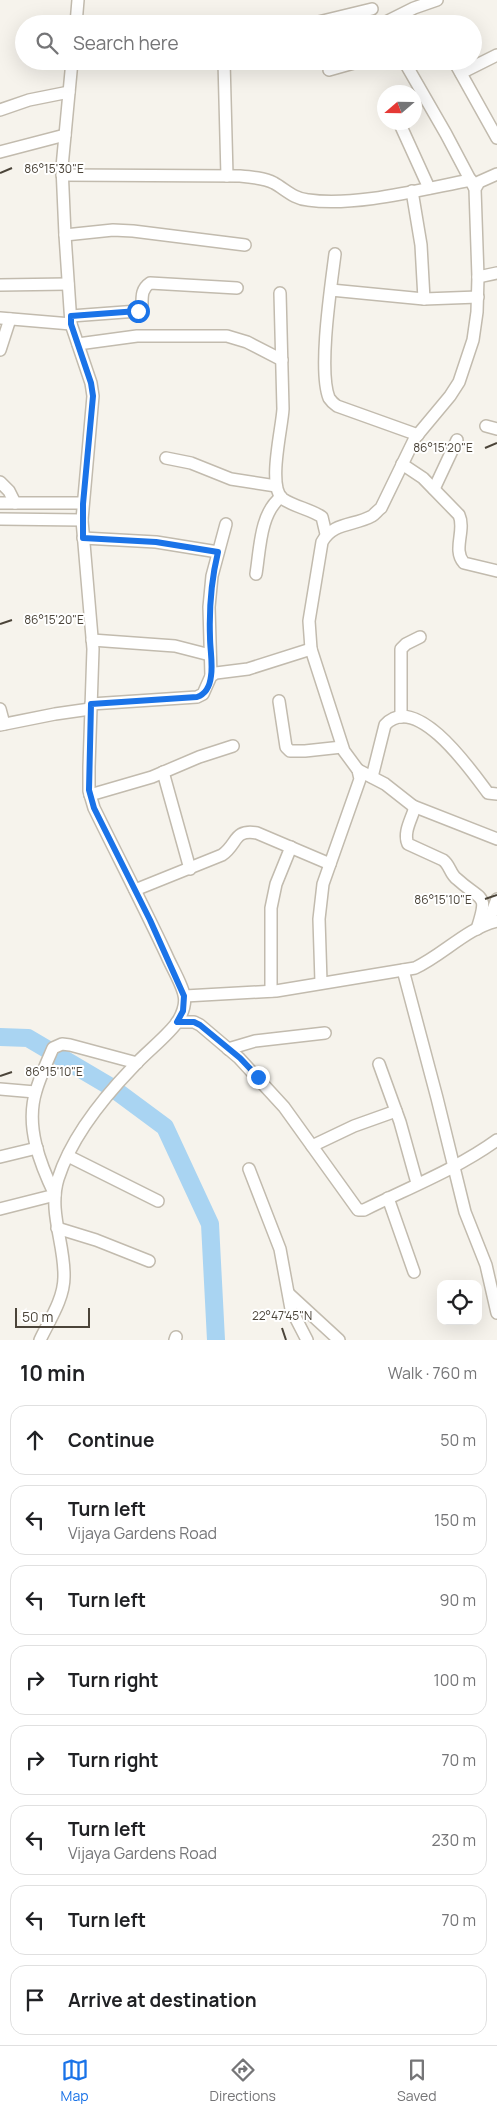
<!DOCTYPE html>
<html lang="en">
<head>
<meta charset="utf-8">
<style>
  body { margin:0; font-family:Manrope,sans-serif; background:#f2f2f2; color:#202124 }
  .controls { position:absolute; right:15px; bottom:15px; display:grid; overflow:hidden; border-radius:10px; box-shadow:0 5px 20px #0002 }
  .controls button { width:45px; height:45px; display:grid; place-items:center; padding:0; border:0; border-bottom:1px solid #e0e0e0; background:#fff; color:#202124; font:25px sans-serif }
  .compass { position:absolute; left:377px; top:85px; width:45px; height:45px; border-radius:50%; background:#fff; box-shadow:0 5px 20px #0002; rotate:250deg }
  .scale { position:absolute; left:15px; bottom:12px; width:75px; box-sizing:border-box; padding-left:5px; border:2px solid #4b4439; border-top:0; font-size:14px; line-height:18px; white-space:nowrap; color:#4b4439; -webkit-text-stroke:4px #fff; paint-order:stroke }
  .stop { position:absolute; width:15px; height:15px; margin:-11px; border:4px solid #1a73e8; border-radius:50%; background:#fff }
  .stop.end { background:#1a73e8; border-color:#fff; box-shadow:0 1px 5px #0008 }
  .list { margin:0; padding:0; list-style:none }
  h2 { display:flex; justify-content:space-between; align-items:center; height:65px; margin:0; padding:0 20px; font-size:21px }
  h2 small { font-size:16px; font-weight:400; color:#757577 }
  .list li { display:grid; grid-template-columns:32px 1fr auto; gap:15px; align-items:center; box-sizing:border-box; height:70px; margin:0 10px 10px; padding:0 10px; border:1px solid #e0e0e0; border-radius:15px }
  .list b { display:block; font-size:19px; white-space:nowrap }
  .list p { margin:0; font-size:16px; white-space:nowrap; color:#757577 }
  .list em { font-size:16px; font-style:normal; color:#757577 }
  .icon { flex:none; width:28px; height:28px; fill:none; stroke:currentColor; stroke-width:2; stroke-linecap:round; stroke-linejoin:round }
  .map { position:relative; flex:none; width:497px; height:1340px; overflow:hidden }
  .search { position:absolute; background:#fff; box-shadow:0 5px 20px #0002; left:15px; right:15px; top:15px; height:55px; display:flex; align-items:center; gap:12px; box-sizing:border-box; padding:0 18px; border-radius:28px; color:#757577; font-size:19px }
  .sheet { height:705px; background:#fff }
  nav { display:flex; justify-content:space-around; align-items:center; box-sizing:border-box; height:70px; border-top:1px solid #e0e0e0; background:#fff; font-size:14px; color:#757577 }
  nav a { display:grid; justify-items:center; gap:2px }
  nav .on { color:#1a73e8 }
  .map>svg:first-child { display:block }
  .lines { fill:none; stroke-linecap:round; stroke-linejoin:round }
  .river { stroke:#a9d4f2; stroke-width:18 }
  .minor-casing { stroke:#c2bbae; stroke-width:14 }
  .minor { stroke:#fff; stroke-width:11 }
  .route { stroke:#1a73e8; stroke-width:6 }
  .ticks { fill:none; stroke:#4b4439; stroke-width:2 }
  .ticks-label { font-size:12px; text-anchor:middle; fill:#4b4439; stroke:#fff; stroke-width:4; stroke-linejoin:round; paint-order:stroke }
</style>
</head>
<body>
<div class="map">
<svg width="497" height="1340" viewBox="0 0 497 1340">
  <rect width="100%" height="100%" fill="#f6f3ec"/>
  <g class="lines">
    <!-- river -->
    <path class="river" d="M0,1037L28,1038L111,1087L165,1127L210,1224L216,1340"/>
    <!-- minor casing -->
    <g class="minor-casing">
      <g id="minor">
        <path d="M76,24L78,0"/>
        <path d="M310,24L372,9"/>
        <path d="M382,24L414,8L437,0"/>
        <path d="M224,61L227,176"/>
        <path d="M404,61L446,134L474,187"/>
        <path d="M454,61L497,138"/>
        <path d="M161,63L169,61"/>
        <path d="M329,70L361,61"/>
        <path d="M461,73L497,55"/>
        <path d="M0,110L29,100L69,92"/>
        <path d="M399,122L429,188"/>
        <path d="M0,152L65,135"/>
        <path d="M62,175L240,176C252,177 264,178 274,183C285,189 294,199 308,200C355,207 423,189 471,180"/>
        <path d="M412,191L421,245L424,299"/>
        <path d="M65,235L113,230L133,231L245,245"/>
        <path d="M335,254C331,286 318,370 329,398C331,401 334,404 337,406L418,435"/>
        <path d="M478,277L497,273"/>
        <path d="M0,285L68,284"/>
        <path d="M331,290L424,299L478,297"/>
        <path d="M280,293L283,409C282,429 267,487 283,499C295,507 310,509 322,517L326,534"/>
        <path d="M71,316L138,311L142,308C142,297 141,289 150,283L237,288"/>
        <path d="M0,318L71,324"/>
        <path d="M78,344L137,336H227L247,342L282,360"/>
        <path d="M0,350L10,319"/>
        <path d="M486,426L497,429"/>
        <path d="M166,458L191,463L231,479L276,486"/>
        <path d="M402,464L423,478L459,515C466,530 452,550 464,563L497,571"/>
        <path d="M0,482L9,491L15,503"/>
        <path d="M434,489L457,440"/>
        <path d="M0,503H83"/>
        <path d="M0,519L82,520"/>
        <path d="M83,538L156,542L218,552"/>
        <path d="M256,574C260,549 260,513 281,497"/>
        <path d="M92,640L175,646L210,655"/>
        <path d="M211,676L209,607L212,576L226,524"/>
        <path d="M279,701L286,747L290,751H305L342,747"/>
        <path d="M91,704L197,697L203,694L211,676L216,673L248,669L311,649"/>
        <path d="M0,709L4,724"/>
        <path d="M401,717V649L406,644L420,637"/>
        <path d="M0,725L55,714L90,709"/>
        <path d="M358,770L385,784L413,806L414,810C411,820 403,833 408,844L443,860C450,865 450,874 457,879C482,902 489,892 477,929"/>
        <path d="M163,772L190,869"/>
        <path d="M372,777L385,725C416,690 473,773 488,793L497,794"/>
        <path d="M90,795L152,777L199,757L233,746"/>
        <path d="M413,806L497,839"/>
        <path d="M135,890L222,855C238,844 233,829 257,833L330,864"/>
        <path d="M488,923L497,899"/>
        <path d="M403,970L437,1098L465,1212L486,1265L497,1313"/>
        <path d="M321,982L319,919L323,884L360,779L358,770L344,751L311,649L309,621L322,542C333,522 354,526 372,516C375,514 378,510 381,508L415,438L450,396L459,382L473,340L477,312L478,277L475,189L479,182L497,174"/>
        <path d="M271,991V908L276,884L291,847"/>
        <path d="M185,996L276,991L415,968C443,955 467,928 497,921"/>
        <path d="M177,1022H194L200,1025L239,1058L284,1107L358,1210H364C408,1188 457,1169 497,1140"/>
        <path d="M228,1049L255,1041L325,1033"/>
        <path d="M379,1064L400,1122L417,1183"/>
        <path d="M0,1089L35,1092"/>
        <path d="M312,1146L354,1126L396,1111"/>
        <path d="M68,1156L158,1201"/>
        <path d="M0,1157L37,1148"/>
        <path d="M249,1169L280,1249L291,1309L307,1340"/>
        <path d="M388,1198L414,1272"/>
        <path d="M0,1209L55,1195C40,1164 25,1126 36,1091C40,1077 47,1062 53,1048L62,1044L70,1045L137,1063"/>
        <path d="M57,1228L96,1240L149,1261"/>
        <path d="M289,1294L339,1340"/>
        <path d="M40,1340C49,1321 64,1299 64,1277C65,1244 48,1212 58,1179C71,1138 104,1097 133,1067C145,1053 169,1035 178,1021C182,1014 186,1003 184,995C182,984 171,966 166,954C143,905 118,857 94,808L89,791V767L93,649L82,520L93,396L91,383L71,324L65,235L62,167L72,61"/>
        <path d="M175,1340L176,1337"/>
      </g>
    </g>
    <!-- minor -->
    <use href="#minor" class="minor"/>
  </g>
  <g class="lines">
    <!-- route -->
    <path class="route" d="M138,311L71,316V324L91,383L93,396L83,504V538L156,542L218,552C211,581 209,608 210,637C210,649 213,664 211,676C210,685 206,694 197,697L91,704L89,790L94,808L150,920L184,996L183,1011L177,1022H194L200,1025L240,1058L258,1077"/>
  </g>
  <!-- ticks -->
  <path class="ticks" d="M0,173L12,168M485,448L497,443M0,624L12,620M485,899L497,895M0,1076L12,1072M282,1328L286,1340"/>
  <g class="ticks-label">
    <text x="54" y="173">86°15'30"E</text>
    <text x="443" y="452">86°15'20"E</text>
    <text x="54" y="624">86°15'20"E</text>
    <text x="443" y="904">86°15'10"E</text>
    <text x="54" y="1076">86°15'10"E</text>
    <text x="282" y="1320">22°47'45"N</text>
  </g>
</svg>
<div class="controls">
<button><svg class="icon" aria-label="locate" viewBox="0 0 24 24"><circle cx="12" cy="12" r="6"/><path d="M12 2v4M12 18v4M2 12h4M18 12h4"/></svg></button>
</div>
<svg class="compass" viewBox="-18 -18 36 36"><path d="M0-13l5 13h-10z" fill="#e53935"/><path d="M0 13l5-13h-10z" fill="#757577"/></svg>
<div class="scale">50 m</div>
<div class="stop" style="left:138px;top:311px"></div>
<div class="stop end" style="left:258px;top:1077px"></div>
<div class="search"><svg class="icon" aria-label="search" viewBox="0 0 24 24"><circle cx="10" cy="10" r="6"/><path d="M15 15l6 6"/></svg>Search here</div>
</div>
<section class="sheet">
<h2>10 min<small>Walk · 760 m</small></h2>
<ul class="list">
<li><svg class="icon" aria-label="ahead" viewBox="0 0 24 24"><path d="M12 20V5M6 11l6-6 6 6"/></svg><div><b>Continue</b></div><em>50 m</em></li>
<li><svg class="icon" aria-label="left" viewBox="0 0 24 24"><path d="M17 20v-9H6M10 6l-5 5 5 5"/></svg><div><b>Turn left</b><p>Vijaya Gardens Road</p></div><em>150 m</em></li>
<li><svg class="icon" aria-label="left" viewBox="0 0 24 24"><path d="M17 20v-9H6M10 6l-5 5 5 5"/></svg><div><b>Turn left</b></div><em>90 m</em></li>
<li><svg class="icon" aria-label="right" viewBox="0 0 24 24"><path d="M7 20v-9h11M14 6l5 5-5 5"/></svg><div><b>Turn right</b></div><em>100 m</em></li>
<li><svg class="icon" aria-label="right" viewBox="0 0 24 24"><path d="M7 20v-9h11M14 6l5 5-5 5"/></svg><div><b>Turn right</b></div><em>70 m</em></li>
<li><svg class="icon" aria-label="left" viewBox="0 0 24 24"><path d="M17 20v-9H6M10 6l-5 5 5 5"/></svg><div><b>Turn left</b><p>Vijaya Gardens Road</p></div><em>230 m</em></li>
<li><svg class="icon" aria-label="left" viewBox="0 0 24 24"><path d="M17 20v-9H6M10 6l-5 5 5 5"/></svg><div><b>Turn left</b></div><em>70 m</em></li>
<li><svg class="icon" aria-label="arrive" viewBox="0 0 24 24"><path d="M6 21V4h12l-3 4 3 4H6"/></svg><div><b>Arrive at destination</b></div></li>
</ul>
</section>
<nav>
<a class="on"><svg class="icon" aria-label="map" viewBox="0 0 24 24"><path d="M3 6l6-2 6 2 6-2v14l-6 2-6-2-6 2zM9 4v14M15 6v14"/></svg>Map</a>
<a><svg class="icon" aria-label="directions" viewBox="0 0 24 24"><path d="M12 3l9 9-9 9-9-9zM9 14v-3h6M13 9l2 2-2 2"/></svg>Directions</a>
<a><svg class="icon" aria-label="saved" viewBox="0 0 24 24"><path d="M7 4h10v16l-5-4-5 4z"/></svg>Saved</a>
</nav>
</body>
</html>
